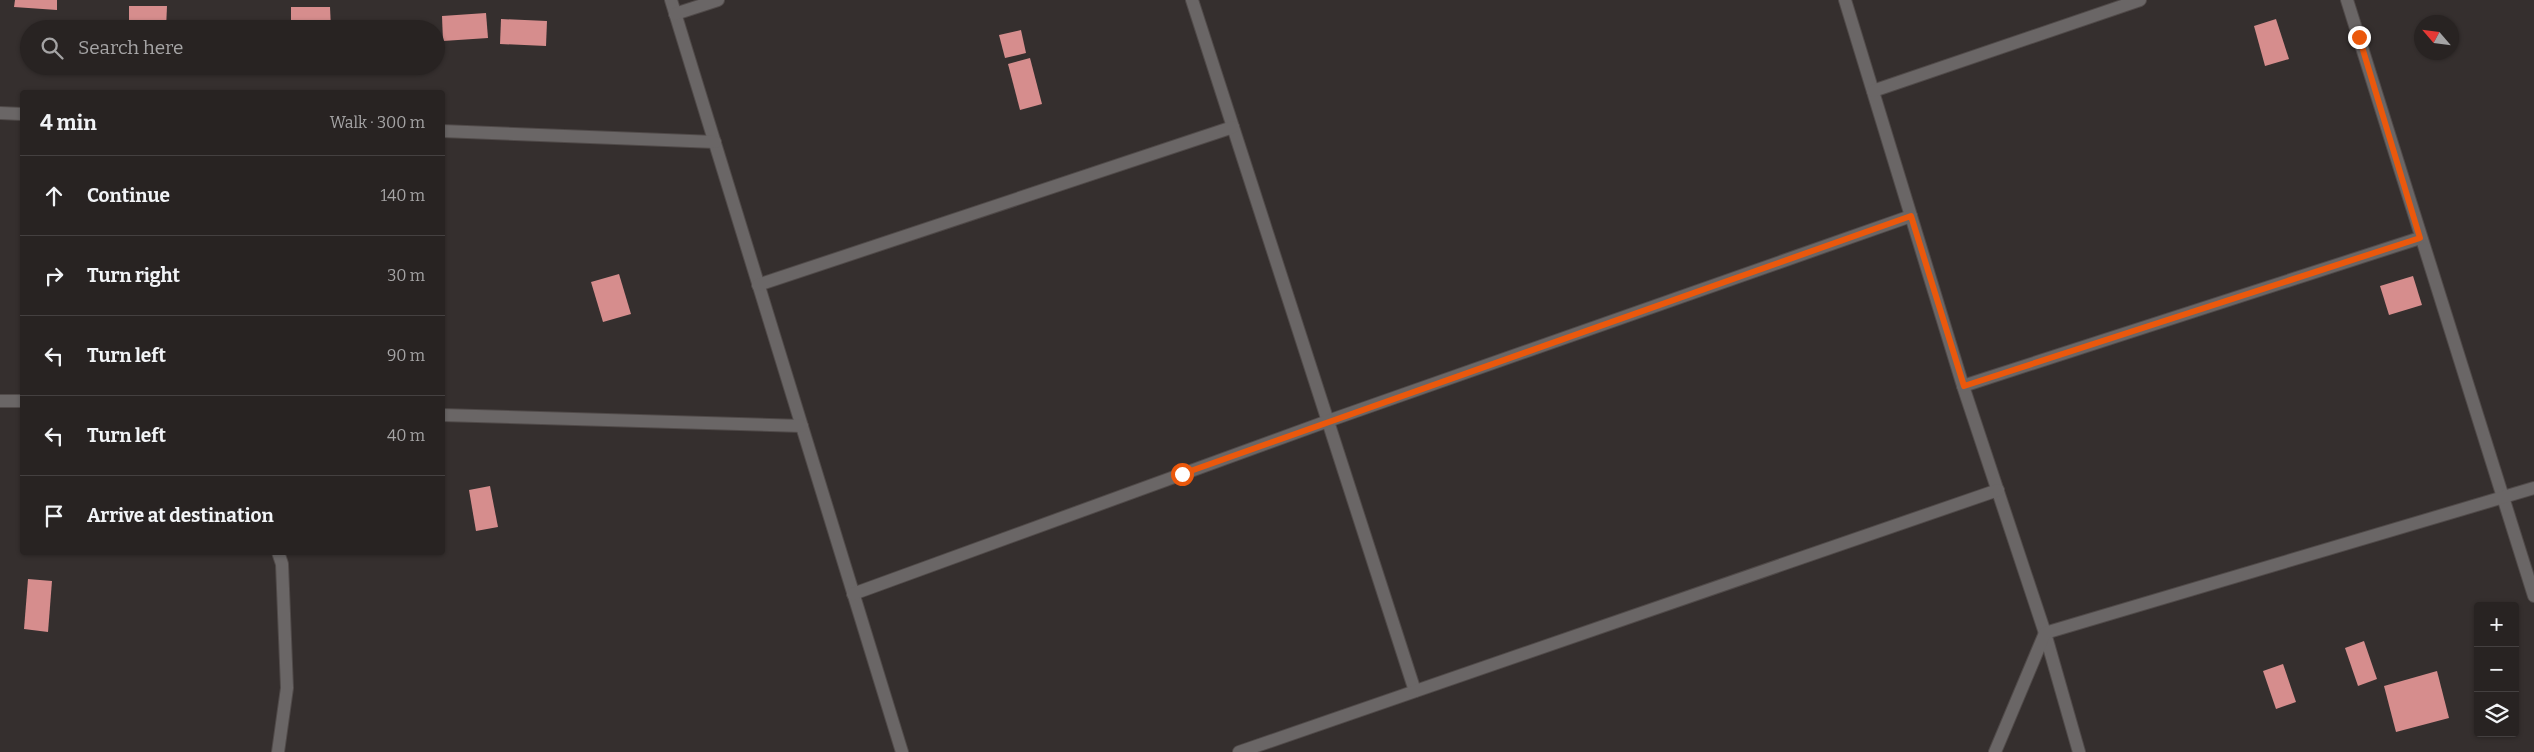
<!DOCTYPE html>
<html lang="en">
<head>
<meta charset="utf-8">
<style>
  body { margin:0; font-family:Bitter,serif; background:#342f2f; color:#f1f3f6 }
  .controls { position:absolute; right:15px; bottom:15px; display:grid; overflow:hidden; border-radius:5px; box-shadow:0 1px 4px #0004 }
  .controls button { width:45px; height:45px; display:grid; place-items:center; padding:0; border:0; border-bottom:1px solid #444040; background:#282322; color:#f1f3f6; font:25px sans-serif }
  .compass { position:absolute; left:2414px; top:15px; width:45px; height:45px; border-radius:50%; background:#282322; box-shadow:0 1px 4px #0004; rotate:298deg }
  .stop { position:absolute; width:15px; height:15px; margin:-11px; border:4px solid #ea580c; border-radius:50%; background:#fff }
  .stop.end { background:#ea580c; border-color:#fff; box-shadow:0 1px 5px #0008 }
  .list { margin:0; padding:0; list-style:none }
  h2 { display:flex; justify-content:space-between; align-items:center; height:65px; margin:0; padding:0 20px; font-size:21px }
  h2 small { font-size:16px; font-weight:400; color:#a5a4a5 }
  .list li { display:grid; grid-template-columns:32px 1fr auto; gap:15px; align-items:center; box-sizing:border-box; height:80px; padding:0 20px; border-top:1px solid #444040 }
  .list b { display:block; font-size:19px; white-space:nowrap }
  .list em { font-size:16px; font-style:normal; color:#a5a4a5 }
  .icon { flex:none; width:28px; height:28px; fill:none; stroke:currentColor; stroke-width:2; stroke-linecap:round; stroke-linejoin:round }
  .map { position:relative; flex:none; width:2534px; height:752px; overflow:hidden }
  .search { position:absolute; background:#282322; box-shadow:0 1px 4px #0004; left:20px; top:20px; width:425px; height:55px; display:flex; align-items:center; gap:12px; box-sizing:border-box; padding:0 18px; border-radius:28px; color:#a5a4a5; font-size:19px }
  .panel { position:absolute; background:#282322; box-shadow:0 1px 4px #0004; left:20px; top:90px; width:425px; height:465px; border-radius:5px }
  .map>svg:first-child { display:block }
  .building { fill:#d68d8d }
  .lines { fill:none; stroke-linecap:round; stroke-linejoin:round }
  .minor-casing { stroke:#504a49; stroke-width:14 }
  .minor { stroke:#6a6666; stroke-width:12 }
  .route { stroke:#ea580c; stroke-width:6 }
</style>
</head>
<body>
<div class="map">
<svg width="2534" height="752" viewBox="0 0 2534 752">
  <rect width="100%" height="100%" fill="#352f2e"/>
  <!-- building -->
  <g class="building">
    <path d="M15,0H57V10L14,7Z"/>
    <path d="M129,6H167L166,29H129Z"/>
    <path d="M291,7H330L331,29H291Z"/>
    <path d="M486,13L488,38L443,41L442,16Z"/>
    <path d="M501,19L547,21L546,46L500,44Z"/>
    <path d="M2276,19L2289,59L2265,66L2254,26Z"/>
    <path d="M1021,30L1026,53L1005,58L999,35Z"/>
    <path d="M1030,58L1042,104L1020,110L1008,64Z"/>
    <path d="M619,274L631,314L603,322L591,282Z"/>
    <path d="M2413,276L2422,305L2389,315L2380,286Z"/>
    <path d="M490,486L498,527L476,531L469,490Z"/>
    <path d="M28,579L52,581L48,632L24,629Z"/>
    <path d="M2364,641L2377,679L2358,686L2345,648Z"/>
    <path d="M2283,664L2296,702L2276,709L2263,671Z"/>
    <path d="M2437,671L2449,718L2396,732L2384,686Z"/>
  </g>
  <g class="lines">
    <!-- minor casing -->
    <g class="minor-casing">
      <g id="minor">
        <path d="M671,0L902,752"/>
        <path d="M1192,0L1415,691"/>
        <path d="M1845,0L1963,386L2045,633L2079,752"/>
        <path d="M2347,0L2534,596"/>
        <path d="M675,14L718,0"/>
        <path d="M1873,91L2140,0"/>
        <path d="M0,113L22,114"/>
        <path d="M442,131L715,142"/>
        <path d="M758,285L1233,127"/>
        <path d="M1963,386L2420,238"/>
        <path d="M0,401H22"/>
        <path d="M442,415L802,426"/>
        <path d="M853,594L1328,421L1911,216"/>
        <path d="M278,752L287,688L282,564L278,552"/>
        <path d="M1239,752L1998,490"/>
        <path d="M1995,752L2045,633L2534,488"/>
      </g>
    </g>
    <!-- minor -->
    <use href="#minor" class="minor"/>
  </g>
  <g class="lines">
    <!-- route -->
    <path class="route" d="M1182,474L1911,216L1964,386L2420,238L2359,37"/>
  </g>
</svg>
<div class="controls">
<button>+</button>
<button>−</button>
<button><svg class="icon" aria-label="layers" viewBox="0 0 24 24"><path d="M12 4l9 5-9 5-9-5zM3 14l9 5 9-5"/></svg></button>
</div>
<svg class="compass" viewBox="-18 -18 36 36"><path d="M0-13l5 13h-10z" fill="#e53935"/><path d="M0 13l5-13h-10z" fill="#a5a4a5"/></svg>
<div class="stop" style="left:1182px;top:474px"></div>
<div class="stop end" style="left:2359px;top:37px"></div>
<div class="search"><svg class="icon" aria-label="search" viewBox="0 0 24 24"><circle cx="10" cy="10" r="6"/><path d="M15 15l6 6"/></svg>Search here</div>
<section class="panel">
<h2>4 min<small>Walk · 300 m</small></h2>
<ul class="list">
<li><svg class="icon" aria-label="ahead" viewBox="0 0 24 24"><path d="M12 20V5M6 11l6-6 6 6"/></svg><div><b>Continue</b></div><em>140 m</em></li>
<li><svg class="icon" aria-label="right" viewBox="0 0 24 24"><path d="M7 20v-9h11M14 6l5 5-5 5"/></svg><div><b>Turn right</b></div><em>30 m</em></li>
<li><svg class="icon" aria-label="left" viewBox="0 0 24 24"><path d="M17 20v-9H6M10 6l-5 5 5 5"/></svg><div><b>Turn left</b></div><em>90 m</em></li>
<li><svg class="icon" aria-label="left" viewBox="0 0 24 24"><path d="M17 20v-9H6M10 6l-5 5 5 5"/></svg><div><b>Turn left</b></div><em>40 m</em></li>
<li><svg class="icon" aria-label="arrive" viewBox="0 0 24 24"><path d="M6 21V4h12l-3 4 3 4H6"/></svg><div><b>Arrive at destination</b></div></li>
</ul>
</section>
</div>
</body>
</html>
